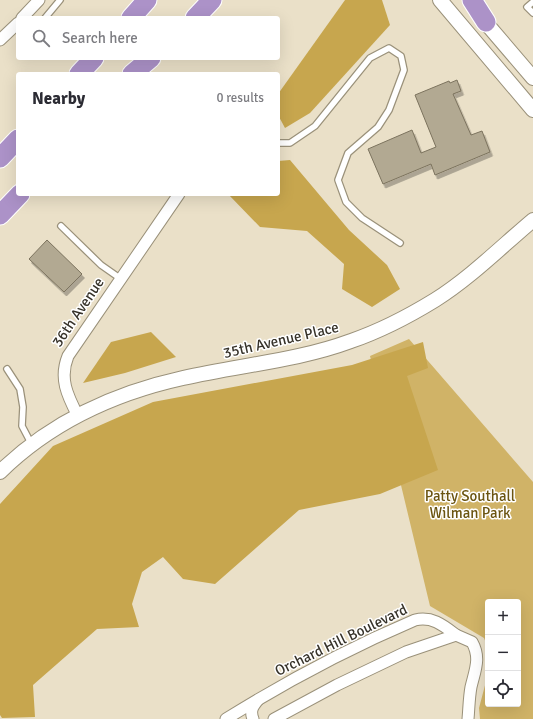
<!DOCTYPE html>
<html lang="en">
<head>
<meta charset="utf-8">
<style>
  body { margin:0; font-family:Signika,sans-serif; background:#f2f2f3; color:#2b2b33 }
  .controls { position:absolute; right:12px; bottom:12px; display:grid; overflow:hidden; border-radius:4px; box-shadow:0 4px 16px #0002 }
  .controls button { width:36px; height:36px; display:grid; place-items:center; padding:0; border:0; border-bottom:1px solid #e1e1e2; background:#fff; color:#2b2b33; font:20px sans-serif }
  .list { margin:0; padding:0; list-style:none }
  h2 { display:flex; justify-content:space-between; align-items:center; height:52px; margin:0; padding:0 16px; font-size:17px }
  h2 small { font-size:13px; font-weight:400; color:#7c7c81 }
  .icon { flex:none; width:22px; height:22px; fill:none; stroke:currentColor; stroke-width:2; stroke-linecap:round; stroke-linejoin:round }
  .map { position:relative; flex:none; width:533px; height:719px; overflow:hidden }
  .search { position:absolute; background:#fff; box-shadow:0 4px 16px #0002; left:16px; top:16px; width:264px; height:44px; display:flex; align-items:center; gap:10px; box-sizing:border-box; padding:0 14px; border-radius:4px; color:#7c7c81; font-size:15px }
  .panel { position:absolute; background:#fff; box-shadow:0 4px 16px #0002; left:16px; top:72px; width:264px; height:124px; border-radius:4px }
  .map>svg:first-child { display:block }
  .green { fill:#d0b367 }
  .forest { fill:#c7a64e }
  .building { fill:#b2a992; stroke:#7c735e; filter:url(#shadow) }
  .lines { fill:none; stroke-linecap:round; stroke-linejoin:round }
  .service-casing { stroke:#9a917a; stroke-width:8 }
  .minor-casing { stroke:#9a917a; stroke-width:13 }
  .tertiary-casing { stroke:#9a917a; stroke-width:16 }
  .trunk-casing { stroke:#fff; stroke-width:21 }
  .service { stroke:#fff; stroke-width:5.5 }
  .minor { stroke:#fff; stroke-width:11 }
  .tertiary { stroke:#fff; stroke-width:14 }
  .trunk { stroke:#ac92c8; stroke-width:19 }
  .labels { text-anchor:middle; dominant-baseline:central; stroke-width:3; stroke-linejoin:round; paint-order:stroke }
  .street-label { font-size:15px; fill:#37332a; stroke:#fff }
  .park-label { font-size:15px; fill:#6b5410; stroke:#fff }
</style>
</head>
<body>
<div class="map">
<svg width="533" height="719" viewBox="0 0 533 719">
  <defs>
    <filter id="shadow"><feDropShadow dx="2.5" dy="4" stdDeviation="0" flood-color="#0004"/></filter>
  </defs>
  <rect width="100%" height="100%" fill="#eae0c8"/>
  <!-- green -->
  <path class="green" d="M409,339L533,482V719H480L479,708L488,674V704H518V602H488V648L484,638L430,606L370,356Z"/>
  <!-- forest -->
  <g class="forest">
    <path d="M345,0H382L390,25L310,113L285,128L278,115V94Z"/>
    <path d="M290,160L349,230L387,265L400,289L372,307L342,289L344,264L307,231L260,227L228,194H278V161Z"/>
    <path d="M151,332L176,357L125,373L83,383L111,342Z"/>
    <path d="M423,342L428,368L407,376L438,470L380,494L299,510L215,584L183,579L163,557L142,572L132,604L139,627L97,629L33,685L35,717L2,718L0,715V504L53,446L153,402L352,365Z"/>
  </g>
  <!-- building -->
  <g class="building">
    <path d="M457,80L461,91L453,94L471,135L482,131L490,152L435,175L431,164L383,184L368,149L412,130L421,153L436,147L415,95L449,81L450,83Z"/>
    <path d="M47,240L82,274L64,292L29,259Z"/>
  </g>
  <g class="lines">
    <!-- service casing -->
    <g class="service-casing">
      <g id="service">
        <path d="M533,2L527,7L533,13"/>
        <path d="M45,18L60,0"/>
        <path d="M278,143H290L315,126L370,58L389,48L401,56L404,70L389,110L378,127L348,153L338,180L346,202L362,218L400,243"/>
        <path d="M61,226L101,265L121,279"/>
        <path d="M7,369L20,389L23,407L22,426L32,445"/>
      </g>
    </g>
    <!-- minor casing -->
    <g class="minor-casing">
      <g id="minor">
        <path d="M22,18L39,0"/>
        <path d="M0,40L18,23"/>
        <path d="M78,416C67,395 59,378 68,356L179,194"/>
        <path d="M456,635L472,642C481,658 475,670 471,687C469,698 469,708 468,719"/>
        <path d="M226,719C287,681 349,648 415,620C432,616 443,625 456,635L406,652L337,685L274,719"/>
        <path d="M253,719C250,711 252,707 258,700"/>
      </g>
    </g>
    <!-- tertiary casing -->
    <g class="tertiary-casing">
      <g id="tertiary">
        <path d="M440,0L533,110"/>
        <path d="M480,16L533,78"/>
        <path d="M0,472C50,423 115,393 183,378C239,365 297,361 351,341C380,331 409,316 435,300C470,278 501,247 533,220"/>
      </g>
    </g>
    <!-- trunk casing -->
    <g class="trunk-casing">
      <g id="trunk">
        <path d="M472,0L486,22"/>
        <path d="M131,18L147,0"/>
        <path d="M195,18L212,0"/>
        <path d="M79,74L94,58"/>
        <path d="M132,74L151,58"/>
        <path d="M0,158L18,139"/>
        <path d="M0,215L20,194"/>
      </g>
    </g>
    <!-- service -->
    <use href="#service" class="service"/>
    <!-- minor -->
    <use href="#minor" class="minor"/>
    <!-- tertiary -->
    <use href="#tertiary" class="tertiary"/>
    <!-- trunk -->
    <use href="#trunk" class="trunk"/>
  </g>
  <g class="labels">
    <!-- street labels -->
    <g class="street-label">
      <text transform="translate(78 312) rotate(-56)">36th Avenue</text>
      <text transform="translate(281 340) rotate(-13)">35th Avenue Place</text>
      <text transform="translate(341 640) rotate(-26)">Orchard Hill Boulevard</text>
    </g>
    <!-- park labels -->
    <g class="park-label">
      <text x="470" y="496">Patty Southall<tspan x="470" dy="17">Wilman Park</tspan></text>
    </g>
  </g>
</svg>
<div class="controls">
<button>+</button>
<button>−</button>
<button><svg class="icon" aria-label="locate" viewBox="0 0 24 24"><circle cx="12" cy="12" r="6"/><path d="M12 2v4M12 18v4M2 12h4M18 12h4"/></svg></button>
</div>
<div class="search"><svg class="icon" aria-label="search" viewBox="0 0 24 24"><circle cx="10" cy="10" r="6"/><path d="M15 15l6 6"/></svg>Search here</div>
<section class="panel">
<h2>Nearby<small>0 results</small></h2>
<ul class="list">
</ul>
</section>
</div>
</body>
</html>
